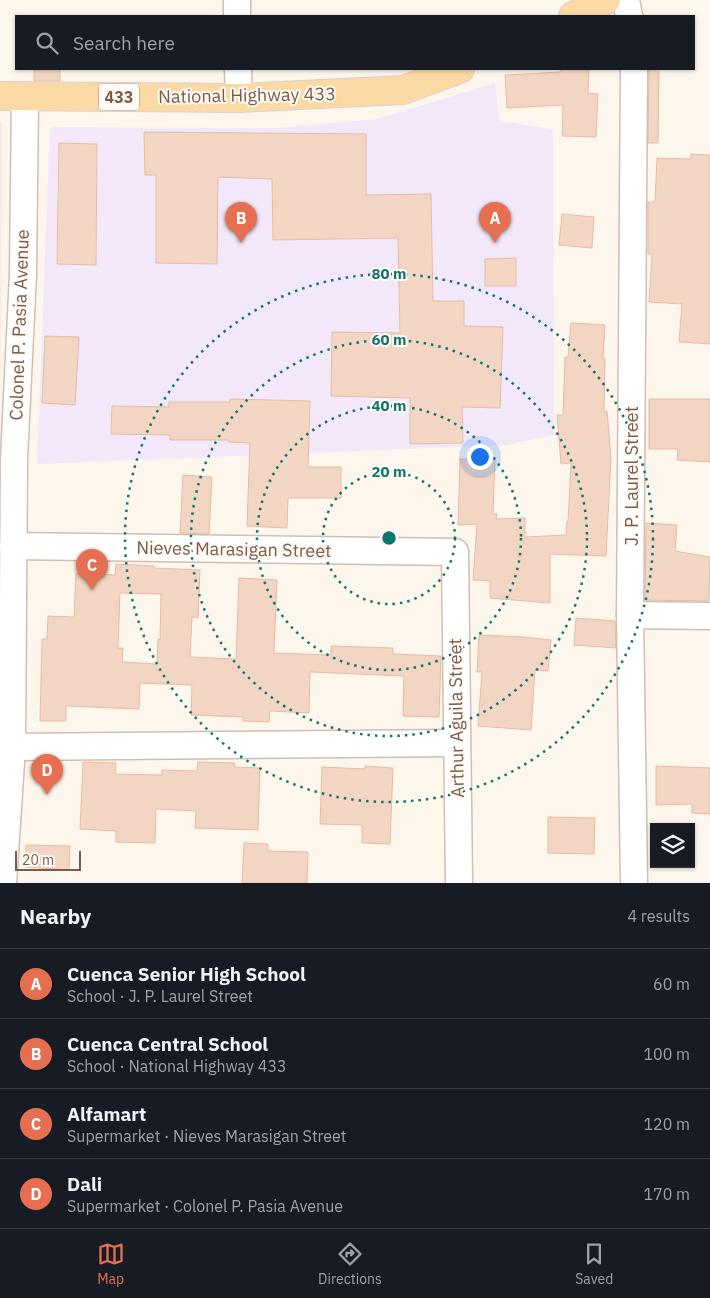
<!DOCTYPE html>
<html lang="en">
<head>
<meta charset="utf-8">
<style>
  body { margin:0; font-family:"IBM Plex Sans",sans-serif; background:#20242c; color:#f1f3f6 }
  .controls { position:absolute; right:15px; bottom:15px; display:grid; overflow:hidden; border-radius:0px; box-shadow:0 1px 4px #0004 }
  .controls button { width:45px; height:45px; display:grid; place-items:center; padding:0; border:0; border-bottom:1px solid #363941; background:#171b24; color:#f1f3f6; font:25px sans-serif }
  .scale { position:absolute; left:15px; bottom:12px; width:66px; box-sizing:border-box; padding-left:5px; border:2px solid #7a5c4d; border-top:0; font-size:14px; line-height:18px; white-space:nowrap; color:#7a5c4d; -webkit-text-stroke:4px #fffaf3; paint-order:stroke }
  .you { position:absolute; left:479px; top:456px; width:18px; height:18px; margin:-12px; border:4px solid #fff; border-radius:50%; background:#1a73e8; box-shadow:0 0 0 8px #1a73e833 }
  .badge { display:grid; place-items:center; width:32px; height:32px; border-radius:50%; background:#e76f51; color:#fff; font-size:16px; font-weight:700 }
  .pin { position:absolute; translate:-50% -41px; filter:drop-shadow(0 1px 2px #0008) }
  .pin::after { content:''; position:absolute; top:26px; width:18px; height:15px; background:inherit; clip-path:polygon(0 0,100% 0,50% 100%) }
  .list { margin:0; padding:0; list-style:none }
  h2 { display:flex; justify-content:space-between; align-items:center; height:65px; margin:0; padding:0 20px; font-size:21px }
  h2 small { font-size:16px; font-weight:400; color:#9ea1a6 }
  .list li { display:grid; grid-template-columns:32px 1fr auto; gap:15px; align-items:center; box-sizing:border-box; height:70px; padding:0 20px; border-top:1px solid #363941 }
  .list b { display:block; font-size:19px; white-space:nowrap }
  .list p { margin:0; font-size:16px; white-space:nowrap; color:#9ea1a6 }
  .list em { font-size:16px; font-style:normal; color:#9ea1a6 }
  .icon { flex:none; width:28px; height:28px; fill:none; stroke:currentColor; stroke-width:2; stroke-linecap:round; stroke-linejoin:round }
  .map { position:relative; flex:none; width:710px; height:883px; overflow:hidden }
  .search { position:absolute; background:#171b24; box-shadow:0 1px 4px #0004; left:15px; right:15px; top:15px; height:55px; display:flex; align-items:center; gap:12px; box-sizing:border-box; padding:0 18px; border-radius:0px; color:#9ea1a6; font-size:19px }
  .sheet { height:345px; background:#171b24 }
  nav { display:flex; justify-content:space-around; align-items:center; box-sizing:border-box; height:70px; border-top:1px solid #363941; background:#171b24; font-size:14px; color:#9ea1a6 }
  nav a { display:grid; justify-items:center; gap:2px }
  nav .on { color:#e76f51 }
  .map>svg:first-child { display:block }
  .commercial { fill:#fde8e0 }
  .education { fill:#f3e8fa }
  .building { fill:#f3d5c3; stroke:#e6bba3; fill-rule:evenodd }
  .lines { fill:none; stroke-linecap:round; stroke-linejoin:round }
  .minor-casing { stroke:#d1beb0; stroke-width:29 }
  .primary-casing { stroke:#dad1cd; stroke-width:30 }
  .minor { stroke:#fff; stroke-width:26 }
  .primary { stroke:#fbd9a5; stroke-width:28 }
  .ring { fill:none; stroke:#0f766e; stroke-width:2.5; stroke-dasharray:2.5 5 }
  .labels { text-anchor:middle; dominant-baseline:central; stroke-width:4; stroke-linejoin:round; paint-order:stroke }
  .shield { fill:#fffaf3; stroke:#a28b7f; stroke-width:1 }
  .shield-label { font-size:16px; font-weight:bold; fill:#7a5c4d }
  .street-label { font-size:18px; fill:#7a5c4d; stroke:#fffaf3 }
  .centre { fill:#0f766e; stroke:#fffaf3; stroke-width:2.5 }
  .ring-label { font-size:15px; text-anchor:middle; font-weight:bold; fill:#0f766e; stroke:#fffaf3; stroke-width:4; stroke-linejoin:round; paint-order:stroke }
</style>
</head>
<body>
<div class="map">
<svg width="710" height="883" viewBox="0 0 710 883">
  <rect width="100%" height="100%" fill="#fdf6ec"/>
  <!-- commercial -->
  <path class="commercial" d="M0,121H2L0,444Z"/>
  <!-- education -->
  <path class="education" d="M495,83L499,121L553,129L554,435L507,445L37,464L50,127L275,128L377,119Z"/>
  <!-- building -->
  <g class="building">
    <rect x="34" y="69" width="26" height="12"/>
    <path d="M561,69H589L588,93L598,94L596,137L562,136L563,105L507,108L505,75L561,72Z"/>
    <path d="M649,69H659L658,143H648Z"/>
    <path d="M144,132L366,134V195L431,194L433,301H464V326L503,327L500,408L462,407L463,443L410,444V398L331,396L332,332L400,333L398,238L273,240L272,179L218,177L217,264L156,263V175H145Z"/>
    <path d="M59,143L97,144L96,265L57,264Z"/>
    <path d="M691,154L710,155V344L679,342L682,304L649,302L652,254H648V202H655L657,158L691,159Z"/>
    <path d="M562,214L594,217L592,248L559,245Z"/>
    <path d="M516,258V286H485V259Z"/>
    <path d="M571,323L605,325L603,358H605L604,412L607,411L611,458L606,556L550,554V603L490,598V581L473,580L477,524L458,525L460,459L495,460L493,514H497L496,519L525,518V537L566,535L567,521H568L571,463L561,464L557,415H563L565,357H568Z"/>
    <path d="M45,336L79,337L75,405L42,403Z"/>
    <path d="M230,399L310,401L308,467H341V498H288L287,528L247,526L250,443L229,442V440H170V435L111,434L112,406L169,407V402H230Z"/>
    <path d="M649,399H710V462L677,460L678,449H649Z"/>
    <path d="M183,475L212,477L209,534L180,533Z"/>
    <path d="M646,523L677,525L675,551L710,557L709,601L645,600Z"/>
    <path d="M116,564L154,566V568L200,570L198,618L192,617L190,657L236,659L239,578L277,580L274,653L331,655V646L393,648V654L441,656L439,717L403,716L404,676L310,672L309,713L270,711L269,722L243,721V717L191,715L192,685L140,683L139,709L66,706V721H40L42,639H47L48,616L74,617L76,573L115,575ZM120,593L161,594L160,640L158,639L157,664L122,662L123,648H118Z"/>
    <path d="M576,618L615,621L616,648L574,645Z"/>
    <path d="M479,635L524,637L551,640L548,671L535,670L531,730L478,726L482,672H477Z"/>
    <path d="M83,762L116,763L115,774L162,775V770L197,771L198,762L235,763L234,767L260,768L258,830L195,828L196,811L156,809L155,843L116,842V831L80,829Z"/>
    <path d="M365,766L393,768L390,844L362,843V825L320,824L322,767L365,769Z"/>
    <path d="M656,766L710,768V814L692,813V804L656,805Z"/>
    <path d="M548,817L595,818L594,854L548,853Z"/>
    <path d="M244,843L268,844V851L308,852L307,883H242Z"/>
    <path d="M26,845L70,846L69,870L25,867Z"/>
  </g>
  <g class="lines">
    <!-- minor casing -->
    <g class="minor-casing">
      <g id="minor">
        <path d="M237,0V16"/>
        <path d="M626,0L629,16"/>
        <path d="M238,69L239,98"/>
        <path d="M634,69L630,615L634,883"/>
        <path d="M13,546L455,552L459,883"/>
        <path d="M630,615L710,616"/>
        <path d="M12,747L456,743"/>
        <path d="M3,883L12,747L14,459L23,274L25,96"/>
      </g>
    </g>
    <!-- primary casing -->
    <g class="primary-casing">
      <g id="primary">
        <path d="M573,16L606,0"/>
        <path d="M0,96L239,98L403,90L460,69"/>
      </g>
    </g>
    <!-- minor -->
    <use href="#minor" class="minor"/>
    <!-- primary -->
    <use href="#primary" class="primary"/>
  </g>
  <!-- distance rings -->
  <g class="ring">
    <circle cx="389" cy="538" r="66"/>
    <circle cx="389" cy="538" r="132"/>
    <circle cx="389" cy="538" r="198"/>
    <circle cx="389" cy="538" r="264"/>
  </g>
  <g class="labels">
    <!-- shield labels -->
    <rect class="shield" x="99" y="83.5" width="40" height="27" rx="4"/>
    <g class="shield-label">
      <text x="119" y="97">433</text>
    </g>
    <!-- street labels -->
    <g class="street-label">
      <text transform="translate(247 95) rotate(-1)">National Highway 433</text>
      <text transform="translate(19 325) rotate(-88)">Colonel P. Pasia Avenue</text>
      <text transform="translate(631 476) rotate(-90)">J. P. Laurel Street</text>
      <text transform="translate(234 549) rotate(1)">Nieves Marasigan Street</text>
      <text transform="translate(456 718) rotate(-91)">Arthur Aguila Street</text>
    </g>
  </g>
  <circle cx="389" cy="538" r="8" class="centre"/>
  <g class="ring-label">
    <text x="389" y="279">80 m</text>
    <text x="389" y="345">60 m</text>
    <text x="389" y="411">40 m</text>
    <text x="389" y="477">20 m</text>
  </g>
</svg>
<div class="controls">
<button><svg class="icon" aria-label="layers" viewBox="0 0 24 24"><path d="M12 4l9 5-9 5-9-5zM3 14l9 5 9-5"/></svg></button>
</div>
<div class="scale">20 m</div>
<div class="you"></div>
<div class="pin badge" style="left:495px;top:243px">A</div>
<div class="pin badge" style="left:241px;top:243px">B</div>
<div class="pin badge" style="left:92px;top:590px">C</div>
<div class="pin badge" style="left:47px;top:795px">D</div>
<div class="search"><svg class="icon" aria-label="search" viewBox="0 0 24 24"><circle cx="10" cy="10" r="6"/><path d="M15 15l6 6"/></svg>Search here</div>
</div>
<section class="sheet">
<h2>Nearby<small>4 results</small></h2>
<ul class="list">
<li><span class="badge">A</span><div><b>Cuenca Senior High School</b><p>School · J. P. Laurel Street</p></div><em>60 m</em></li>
<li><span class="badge">B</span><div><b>Cuenca Central School</b><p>School · National Highway 433</p></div><em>100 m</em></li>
<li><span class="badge">C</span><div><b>Alfamart</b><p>Supermarket · Nieves Marasigan Street</p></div><em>120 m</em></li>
<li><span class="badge">D</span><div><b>Dali</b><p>Supermarket · Colonel P. Pasia Avenue</p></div><em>170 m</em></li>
</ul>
</section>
<nav>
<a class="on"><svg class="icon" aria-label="map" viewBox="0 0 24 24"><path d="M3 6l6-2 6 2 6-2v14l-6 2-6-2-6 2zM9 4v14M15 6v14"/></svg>Map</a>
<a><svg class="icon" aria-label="directions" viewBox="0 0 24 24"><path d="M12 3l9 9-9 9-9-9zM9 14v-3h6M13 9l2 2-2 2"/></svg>Directions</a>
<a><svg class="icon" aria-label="saved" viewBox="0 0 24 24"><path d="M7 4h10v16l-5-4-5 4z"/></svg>Saved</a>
</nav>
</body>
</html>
